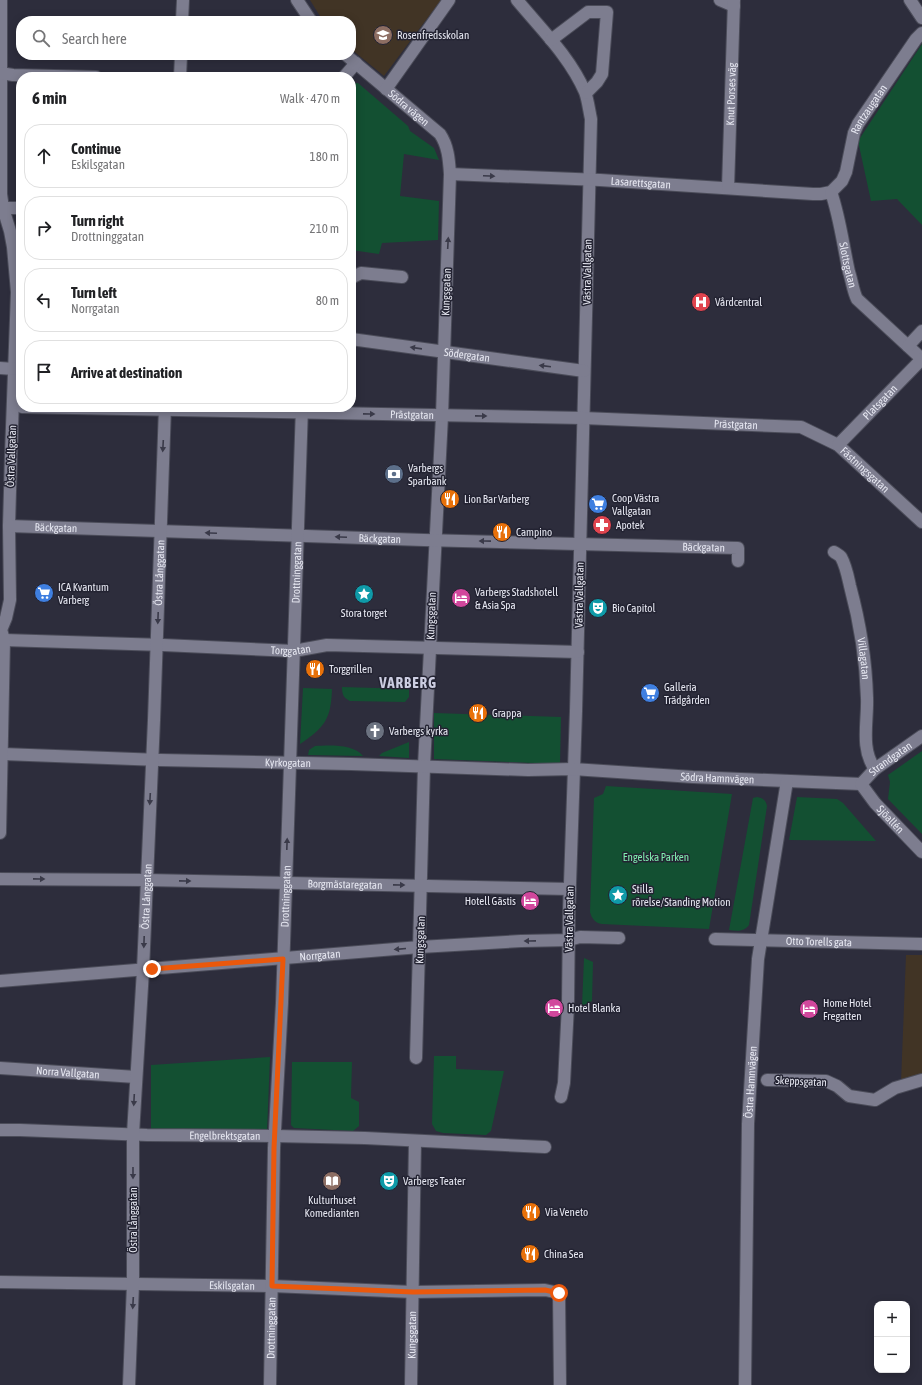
<!DOCTYPE html>
<html lang="en">
<head>
<meta charset="utf-8">
<style>
  body { margin:0; font-family:"Asap Condensed",sans-serif; background:#f6f6f6; color:#202124 }
  .controls { position:absolute; right:12px; bottom:12px; display:grid; overflow:hidden; border-radius:8px; box-shadow:0 2px 10px #0003 }
  .controls button { width:36px; height:36px; display:grid; place-items:center; padding:0; border:0; border-bottom:1px solid #e0e0e0; background:#fff; color:#202124; font:20px sans-serif }
  .stop { position:absolute; width:12px; height:12px; margin:-9px; border:3px solid #ea580c; border-radius:50%; background:#fff }
  .stop.end { background:#ea580c; border-color:#fff; box-shadow:0 1px 4px #0008 }
  .list { margin:0; padding:0; list-style:none }
  h2 { display:flex; justify-content:space-between; align-items:center; height:52px; margin:0; padding:0 16px; font-size:17px }
  h2 small { font-size:13px; font-weight:400; color:#757577 }
  .list li { display:grid; grid-template-columns:26px 1fr auto; gap:12px; align-items:center; box-sizing:border-box; height:64px; margin:0 8px 8px; padding:0 8px; border:1px solid #e0e0e0; border-radius:16px }
  .list b { display:block; font-size:15px; white-space:nowrap }
  .list p { margin:0; font-size:13px; white-space:nowrap; color:#757577 }
  .list em { font-size:13px; font-style:normal; color:#757577 }
  .icon { flex:none; width:22px; height:22px; fill:none; stroke:currentColor; stroke-width:2; stroke-linecap:round; stroke-linejoin:round }
  .map { position:relative; flex:none; width:922px; height:1385px; overflow:hidden }
  .search { position:absolute; background:#fff; box-shadow:0 2px 10px #0003; left:16px; top:16px; width:340px; height:44px; display:flex; align-items:center; gap:10px; box-sizing:border-box; padding:0 14px; border-radius:16px; color:#757577; font-size:15px }
  .panel { position:absolute; background:#fff; box-shadow:0 2px 10px #0003; left:16px; top:72px; width:340px; height:340px; border-radius:16px }
  .map>svg:first-child { display:block }
  .education { fill:#413425 }
  .green { fill:#135032 }
  .lines { fill:none; stroke-linecap:round; stroke-linejoin:round }
  .minor-casing { stroke:#4b4c59; stroke-width:14 }
  .minor { stroke:#7d7d8f; stroke-width:12 }
  .oneway { fill:#3a3a49 }
  .route { stroke:#ea580c; stroke-width:5 }
  .labels { text-anchor:middle; dominant-baseline:central; stroke-width:3; stroke-linejoin:round; paint-order:stroke }
  .poi-label { font-size:11px; fill:#e6e7f1; stroke:#232332; text-anchor:start }
  .street-label { font-size:11px; fill:#e6e7f1; stroke:#232332 }
  .park-label { font-size:11px; fill:#80eeb0; stroke:#232332 }
  .district-label { font-size:15px; font-weight:bold; letter-spacing:1px; fill:#cccde1; stroke:#232332 }
</style>
</head>
<body>
<div class="map">
<svg width="922" height="1385" viewBox="0 0 922 1385">
  <rect width="100%" height="100%" fill="#2d2d3c"/>
  <!-- education -->
  <g class="education">
    <path d="M310,0H441L384,76L351,49V21H323Z"/>
    <path d="M906,955H922V1077L901,1082Z"/>
  </g>
  <!-- green -->
  <g class="green">
    <path d="M922,44V225L897,199L871,201L858,141Z"/>
    <path d="M358,83L408,126L410,131L434,148L439,160L404,154L400,196L439,201L438,240L382,243L379,254L351,250V84Z"/>
    <path d="M342,687L409,689V697L405,702L351,701C344,699 342,695 342,687Z"/>
    <path d="M303,688L332,689C331,719 325,727 300,744Z"/>
    <path d="M434,713L561,717L560,764L434,759Z"/>
    <path d="M409,742V758L379,756L382,753Z"/>
    <path d="M315,746C330,745 354,744 363,756L308,755L309,750Z"/>
    <path d="M922,751V834L888,799L890,782L888,775Z"/>
    <path d="M606,786L732,794L709,929L602,924C595,923 592,919 590,912L594,798L603,794Z"/>
    <path d="M757,797C763,798 766,800 767,806L749,925C744,932 737,931 729,930L753,798Z"/>
    <path d="M797,797L837,799L843,803L876,841L789,840Z"/>
    <path d="M584,958L593,962L592,1001L582,1006Z"/>
    <path d="M434,1056H456V1069L504,1071L491,1131L486,1135L443,1133L436,1131L432,1124Z"/>
    <path d="M270,1057L267,1132L151,1130V1065Z"/>
    <path d="M292,1062H352L351,1098L359,1102V1126L353,1131L294,1128L291,1125Z"/>
  </g>
  <g class="lines">
    <!-- minor casing -->
    <g class="minor-casing">
      <g id="minor">
        <path d="M1,0V194L3,208L10,231L13,247L17,292L11,454L9,526L10,600L6,618L1,630"/>
        <path d="M297,0L311,21"/>
        <path d="M517,0C541,29 570,57 585,92C588,100 589,110 591,119L576,711L569,912L568,1005L564,1083L561,1097"/>
        <path d="M720,0L734,6"/>
        <path d="M910,0L922,18"/>
        <path d="M182,21L183,0"/>
        <path d="M551,40L588,12H607L602,74L597,82L586,93"/>
        <path id="s1" d="M346,55L440,134C448,146 449,159 450,174L442,416L424,766L416,1058"/>
        <path d="M0,73L13,75L96,77"/>
        <path d="M180,77L181,55"/>
        <path d="M344,77L356,63"/>
        <path d="M386,89L449,0"/>
        <path id="s2" d="M450,174L600,180L813,194H821L831,192L842,181L846,172L854,133L858,124L916,39L922,33"/>
        <path id="s3" d="M728,188L734,0"/>
        <path id="s4" d="M831,192C840,218 843,245 849,272C852,281 853,291 857,299L922,359"/>
        <path d="M0,208H21"/>
        <path d="M351,278L361,273L402,277"/>
        <path id="s5" d="M351,339L584,371"/>
        <path d="M908,346L922,331"/>
        <path d="M0,368L14,369"/>
        <path id="s6" d="M22,407L583,418L801,427L838,445L922,522"/>
        <path id="s7" d="M838,445L922,359"/>
        <path id="s8" d="M9,526L424,540L738,548V561"/>
        <path id="s9" d="M834,552C837,554 839,555 841,557C846,566 848,577 850,586C860,623 866,660 867,698C868,721 860,749 875,769"/>
        <path id="s10" d="M4,640L163,645L294,651L327,645L578,652"/>
        <path id="s11" d="M3,754L160,760L351,764L528,770L573,769L693,777L861,784"/>
        <path id="s12" d="M861,784L875,803L922,852"/>
        <path id="s13" d="M861,784L875,769L922,736"/>
        <path d="M0,833L4,640L2,633"/>
        <path id="s14" d="M0,879L146,880L570,889"/>
        <path id="s15" d="M715,939L922,944"/>
        <path id="s16" d="M0,981L420,947L521,941L569,940L580,937L619,938"/>
        <path id="s17" d="M0,1068L136,1077"/>
        <path d="M767,1080L826,1081L837,1086L849,1096L875,1100L895,1088L922,1080"/>
        <path id="s18" d="M0,1130H20L147,1135L275,1136L365,1138L545,1147"/>
        <path id="s19" d="M0,1282L272,1286L413,1292L545,1290L559,1293L560,1385"/>
        <path id="s20" d="M129,1385L133,1284V1134L143,970L154,720L165,407"/>
        <path id="s21" d="M270,1385L274,1148L282,1003L302,407"/>
        <path id="s22" d="M411,1385L415,1141"/>
        <path id="s23" d="M745,1385L748,1124L758,959L787,781"/>
      </g>
    </g>
    <!-- minor -->
    <use href="#minor" class="minor"/>
  </g>
  <!-- one-way arrows -->
  <defs><path id="oneway-solid" d="M-6-.8H1V-3.2L6.5 0L1 3.2V.8H-6Z"/></defs>
  <g class="oneway">
    <use href="#oneway-solid" transform="translate(489 176) rotate(3)"/>
    <use href="#oneway-solid" transform="translate(448 243) rotate(-87)"/>
    <use href="#oneway-solid" transform="translate(416 348) rotate(-172)"/>
    <use href="#oneway-solid" transform="translate(545 366) rotate(-173)"/>
    <use href="#oneway-solid" transform="translate(369 414) rotate(1)"/>
    <use href="#oneway-solid" transform="translate(481 416) rotate(1)"/>
    <use href="#oneway-solid" transform="translate(163 446) rotate(93)"/>
    <use href="#oneway-solid" transform="translate(211 533) rotate(-178)"/>
    <use href="#oneway-solid" transform="translate(341 537) rotate(-178)"/>
    <use href="#oneway-solid" transform="translate(485 541) rotate(-179)"/>
    <use href="#oneway-solid" transform="translate(158 618) rotate(92)"/>
    <use href="#oneway-solid" transform="translate(150 799) rotate(93)"/>
    <use href="#oneway-solid" transform="translate(287 844) rotate(-88)"/>
    <use href="#oneway-solid" transform="translate(39 879) rotate(1)"/>
    <use href="#oneway-solid" transform="translate(185 881) rotate(1)"/>
    <use href="#oneway-solid" transform="translate(399 885) rotate(1)"/>
    <use href="#oneway-solid" transform="translate(530 941) rotate(179)"/>
    <use href="#oneway-solid" transform="translate(144 942) rotate(92)"/>
    <use href="#oneway-solid" transform="translate(400 949) rotate(175)"/>
    <use href="#oneway-solid" transform="translate(134 1100) rotate(93)"/>
    <use href="#oneway-solid" transform="translate(133 1173) rotate(90)"/>
    <use href="#oneway-solid" transform="translate(133 1303) rotate(93)"/>
  </g>
  <g class="lines">
    <!-- route -->
    <path class="route" d="M152,969L283,959L274,1148L272,1286L413,1292L545,1290L559,1293"/>
  </g>
  <!-- icons -->
  <defs>
    <g id="school-disc" transform="scale(1)"><circle r="9.5" fill="#8d6e63" stroke="#232332"/><path d="M0-5L7-2L0 1L-7-2ZM-4 1L0 2.5L4 1V4Q0 6-4 4Z" fill="#fff"/></g>
    <g id="hospital-disc" transform="scale(1)"><circle r="9.5" fill="#e0444e" stroke="#232332"/><path d="M-5-5h3v3.5h4V-5h3V5h-3V1.5h-4V5h-3Z" fill="#fff"/></g>
    <g id="bank-disc" transform="scale(1)"><circle r="9.5" fill="#5c6f8a" stroke="#232332"/><path d="M-6-4H6V4H-6ZM0-2.3a2.3 2.3 0 1 0 0 4.6a2.3 2.3 0 1 0 0-4.6Z" fill="#fff"/></g>
    <g id="restaurant-disc" transform="scale(1)"><circle r="9.5" fill="#e8710a" stroke="#232332"/><path d="M-5-6h1v4h1v-4h1v4h1v-4h1v5L-1.5 .5V6h-2V.5L-5-1ZM5-6V6H3V1.5H1.5Q1.5-4 5-6Z" fill="#fff"/></g>
    <g id="supermarket-disc" transform="scale(1)"><circle r="9.5" fill="#3f7fe0" stroke="#232332"/><path d="M-6-5.5h2.5l.6 2H6L4.5 2H-2.5L-4.4-4H-6ZM-1.5 3.2a1.3 1.3 0 1 0 .1 0ZM3 3.2a1.3 1.3 0 1 0 .1 0Z" fill="#fff"/></g>
    <g id="pharmacy-disc" transform="scale(1)"><circle r="9.5" fill="#e0444e" stroke="#232332"/><path d="M-2-6h4v4h4v4h-4v4h-4v-4h-4v-4h4Z" fill="#fff"/></g>
    <g id="sight-disc" transform="scale(1)"><circle r="9.5" fill="#0f9aa8" stroke="#232332"/><path d="M0-6L1.8-2.2L6-1.7L2.9 1.2L3.7 5.4L0 3.3L-3.7 5.4L-2.9 1.2L-6-1.7L-1.8-2.2Z" fill="#fff"/></g>
    <g id="hotel-disc" transform="scale(1)"><circle r="9.5" fill="#d1479c" stroke="#232332"/><path d="M-6-4.5h1.5V1H6V5H4.5V3h-9V5H-6ZM-4 0a1.8 1.8 0 1 1 3.6 0ZM.5 0V-2.5h3Q6-2.5 6 0Z" fill="#fff"/></g>
    <g id="theatre-disc" transform="scale(1)"><circle r="9.5" fill="#0f9aa8" stroke="#232332"/><path d="M-5-5.5Q0-4 5-5.5V0Q5 5 0 6Q-5 5-5 0ZM-3.3-2.5H-1v1.5H-3.3ZM1-2.5H3.3v1.5H1ZM-2.8 1Q0 5.5 2.8 1Z" fill="#fff"/></g>
    <g id="church-disc" transform="scale(1)"><circle r="9.5" fill="#6b7280" stroke="#232332"/><path d="M-1.2-6h2.4v3.5h3.3v2.4h-3.3V6h-2.4V-.1h-3.3v-2.4h3.3Z" fill="#fff"/></g>
    <g id="library-disc" transform="scale(1)"><circle r="9.5" fill="#8d6e63" stroke="#232332"/><path d="M-6-4Q-3-5.5-.7-3.5V5Q-3 3-6 4ZM6-4Q3-5.5 .7-3.5V5Q3 3 6 4Z" fill="#fff"/></g>
  </defs>
  <g fill-rule="evenodd">
    <use href="#school-disc" x="383" y="35"/>
    <use href="#hospital-disc" x="701" y="302"/>
    <use href="#bank-disc" x="394" y="474"/>
    <use href="#restaurant-disc" x="450" y="499"/>
    <use href="#supermarket-disc" x="598" y="504"/>
    <use href="#pharmacy-disc" x="602" y="525"/>
    <use href="#restaurant-disc" x="502" y="532"/>
    <use href="#supermarket-disc" x="44" y="593"/>
    <use href="#sight-disc" x="364" y="594"/>
    <use href="#hotel-disc" x="461" y="598"/>
    <use href="#theatre-disc" x="598" y="608"/>
    <use href="#restaurant-disc" x="315" y="669"/>
    <use href="#supermarket-disc" x="650" y="693"/>
    <use href="#restaurant-disc" x="478" y="713"/>
    <use href="#church-disc" x="375" y="731"/>
    <use href="#sight-disc" x="618" y="895"/>
    <use href="#hotel-disc" x="530" y="901"/>
    <use href="#hotel-disc" x="554" y="1008"/>
    <use href="#hotel-disc" x="809" y="1009"/>
    <use href="#library-disc" x="332" y="1181"/>
    <use href="#theatre-disc" x="389" y="1181"/>
    <use href="#restaurant-disc" x="531" y="1212"/>
    <use href="#restaurant-disc" x="530" y="1254"/>
  </g>
  <g class="labels">
    <!-- poi labels -->
    <g class="poi-label">
      <text x="397" y="35">Rosenfredsskolan</text>
      <text x="715" y="302">Vårdcentral</text>
      <text x="408" y="468">Varbergs<tspan x="408" dy="13">Sparbank</tspan></text>
      <text x="612" y="498">Coop Västra<tspan x="612" dy="13">Vallgatan</tspan></text>
      <text x="464" y="499">Lion Bar Varberg</text>
      <text x="616" y="525">Apotek</text>
      <text x="516" y="532">Campino</text>
      <text x="58" y="587">ICA Kvantum<tspan x="58" dy="13">Varberg</tspan></text>
      <text x="475" y="592">Varbergs Stadshotell<tspan x="475" dy="13">&amp; Asia Spa</tspan></text>
      <text x="612" y="608">Bio Capitol</text>
      <text x="364" y="613" text-anchor="middle">Stora torget</text>
      <text x="329" y="669">Torggrillen</text>
      <text x="664" y="687">Galleria<tspan x="664" dy="13">Trädgården</tspan></text>
      <text x="492" y="713">Grappa</text>
      <text x="389" y="731">Varbergs kyrka</text>
      <text x="632" y="889">Stilla<tspan x="632" dy="13">rörelse/Standing Motion</tspan></text>
      <text x="516" y="901" text-anchor="end">Hotell Gästis</text>
      <text x="823" y="1003">Home Hotel<tspan x="823" dy="13">Fregatten</tspan></text>
      <text x="568" y="1008">Hotel Blanka</text>
      <text x="403" y="1181">Varbergs Teater</text>
      <text x="332" y="1200" text-anchor="middle">Kulturhuset<tspan x="332" dy="13">Komedianten</tspan></text>
      <text x="545" y="1212">Via Veneto</text>
      <text x="544" y="1254">China Sea</text>
    </g>
    <!-- street labels -->
    <g class="street-label">
      <text stroke="none"><textPath href="#s3" startOffset="94">Knut Porses väg</textPath></text>
      <text stroke="none"><textPath href="#s1" startOffset="82">Södra vägen</textPath></text>
      <text stroke="none"><textPath href="#s2" startOffset="475">Rantzaugatan</textPath></text>
      <text stroke="none"><textPath href="#s2" startOffset="191">Lasarettsgatan</textPath></text>
      <text stroke="none"><textPath href="#s4" startOffset="75">Slottsgatan</textPath></text>
      <text transform="translate(587 272) rotate(-89)">Västra Vallgatan</text>
      <text transform="translate(446 292) rotate(-88)">Kungsgatan</text>
      <text stroke="none"><textPath href="#s5" startOffset="117">Södergatan</textPath></text>
      <text stroke="none"><textPath href="#s7" startOffset="60">Platsgatan</textPath></text>
      <text stroke="none"><textPath href="#s6" startOffset="390">Prästgatan</textPath></text>
      <text stroke="none"><textPath href="#s6" startOffset="714">Prästgatan</textPath></text>
      <text transform="translate(11 456) rotate(-88)">Östra Vallgatan</text>
      <text stroke="none"><textPath href="#s6" startOffset="857">Fästningsgatan</textPath></text>
      <text stroke="none"><textPath href="#s8" startOffset="47">Bäckgatan</textPath></text>
      <text stroke="none"><textPath href="#s8" startOffset="371">Bäckgatan</textPath></text>
      <text stroke="none"><textPath href="#s8" startOffset="695">Bäckgatan</textPath></text>
      <text stroke="none"><textPath href="#s20" startOffset="813">Östra Långgatan</textPath></text>
      <text stroke="none"><textPath href="#s21" startOffset="813">Drottninggatan</textPath></text>
      <text transform="translate(579 595) rotate(-89)">Västra Vallgatan</text>
      <text transform="translate(431 616) rotate(-88)">Kungsgatan</text>
      <text stroke="none"><textPath href="#s10" startOffset="287">Torggatan</textPath></text>
      <text stroke="none"><textPath href="#s9" startOffset="113">Villagatan</textPath></text>
      <text stroke="none"><textPath href="#s13" startOffset="39">Strandgatan</textPath></text>
      <text stroke="none"><textPath href="#s11" startOffset="285">Kyrkogatan</textPath></text>
      <text stroke="none"><textPath href="#s11" startOffset="715">Södra Hamnvägen</textPath></text>
      <text stroke="none"><textPath href="#s12" startOffset="46">Sjöallén</textPath></text>
      <text stroke="none"><textPath href="#s14" startOffset="345">Borgmästaregatan</textPath></text>
      <text stroke="none"><textPath href="#s20" startOffset="489">Östra Långgatan</textPath></text>
      <text stroke="none"><textPath href="#s21" startOffset="489">Drottninggatan</textPath></text>
      <text transform="translate(569 919) rotate(-89)">Västra Vallgatan</text>
      <text transform="translate(420 940) rotate(-88)">Kungsgatan</text>
      <text stroke="none"><textPath href="#s15" startOffset="104">Otto Torells gata</textPath></text>
      <text stroke="none"><textPath href="#s16" startOffset="321">Norrgatan</textPath></text>
      <text stroke="none"><textPath href="#s17" startOffset="68">Norra Vallgatan</textPath></text>
      <text transform="translate(801 1081) rotate(3)">Skeppsgatan</text>
      <text stroke="none"><textPath href="#s23" startOffset="303">Östra Hamnvägen</textPath></text>
      <text stroke="none"><textPath href="#s18" startOffset="225">Engelbrektsgatan</textPath></text>
      <text transform="translate(133 1220) rotate(-90)">Östra Långgatan</text>
      <text stroke="none"><textPath href="#s19" startOffset="232">Eskilsgatan</textPath></text>
      <text stroke="none"><textPath href="#s21" startOffset="57">Drottninggatan</textPath></text>
      <text stroke="none"><textPath href="#s22" startOffset="50">Kungsgatan</textPath></text>
    </g>
    <!-- park labels -->
    <g class="park-label">
      <text x="656" y="857">Engelska Parken</text>
    </g>
    <!-- district labels -->
    <g class="district-label">
      <text x="408" y="682">VARBERG</text>
    </g>
  </g>
</svg>
<div class="controls">
<button>+</button>
<button>−</button>
</div>
<div class="stop" style="left:559px;top:1293px"></div>
<div class="stop end" style="left:152px;top:969px"></div>
<div class="search"><svg class="icon" aria-label="search" viewBox="0 0 24 24"><circle cx="10" cy="10" r="6"/><path d="M15 15l6 6"/></svg>Search here</div>
<section class="panel">
<h2>6 min<small>Walk · 470 m</small></h2>
<ul class="list">
<li><svg class="icon" aria-label="ahead" viewBox="0 0 24 24"><path d="M12 20V5M6 11l6-6 6 6"/></svg><div><b>Continue</b><p>Eskilsgatan</p></div><em>180 m</em></li>
<li><svg class="icon" aria-label="right" viewBox="0 0 24 24"><path d="M7 20v-9h11M14 6l5 5-5 5"/></svg><div><b>Turn right</b><p>Drottninggatan</p></div><em>210 m</em></li>
<li><svg class="icon" aria-label="left" viewBox="0 0 24 24"><path d="M17 20v-9H6M10 6l-5 5 5 5"/></svg><div><b>Turn left</b><p>Norrgatan</p></div><em>80 m</em></li>
<li><svg class="icon" aria-label="arrive" viewBox="0 0 24 24"><path d="M6 21V4h12l-3 4 3 4H6"/></svg><div><b>Arrive at destination</b></div></li>
</ul>
</section>
</div>
</body>
</html>
